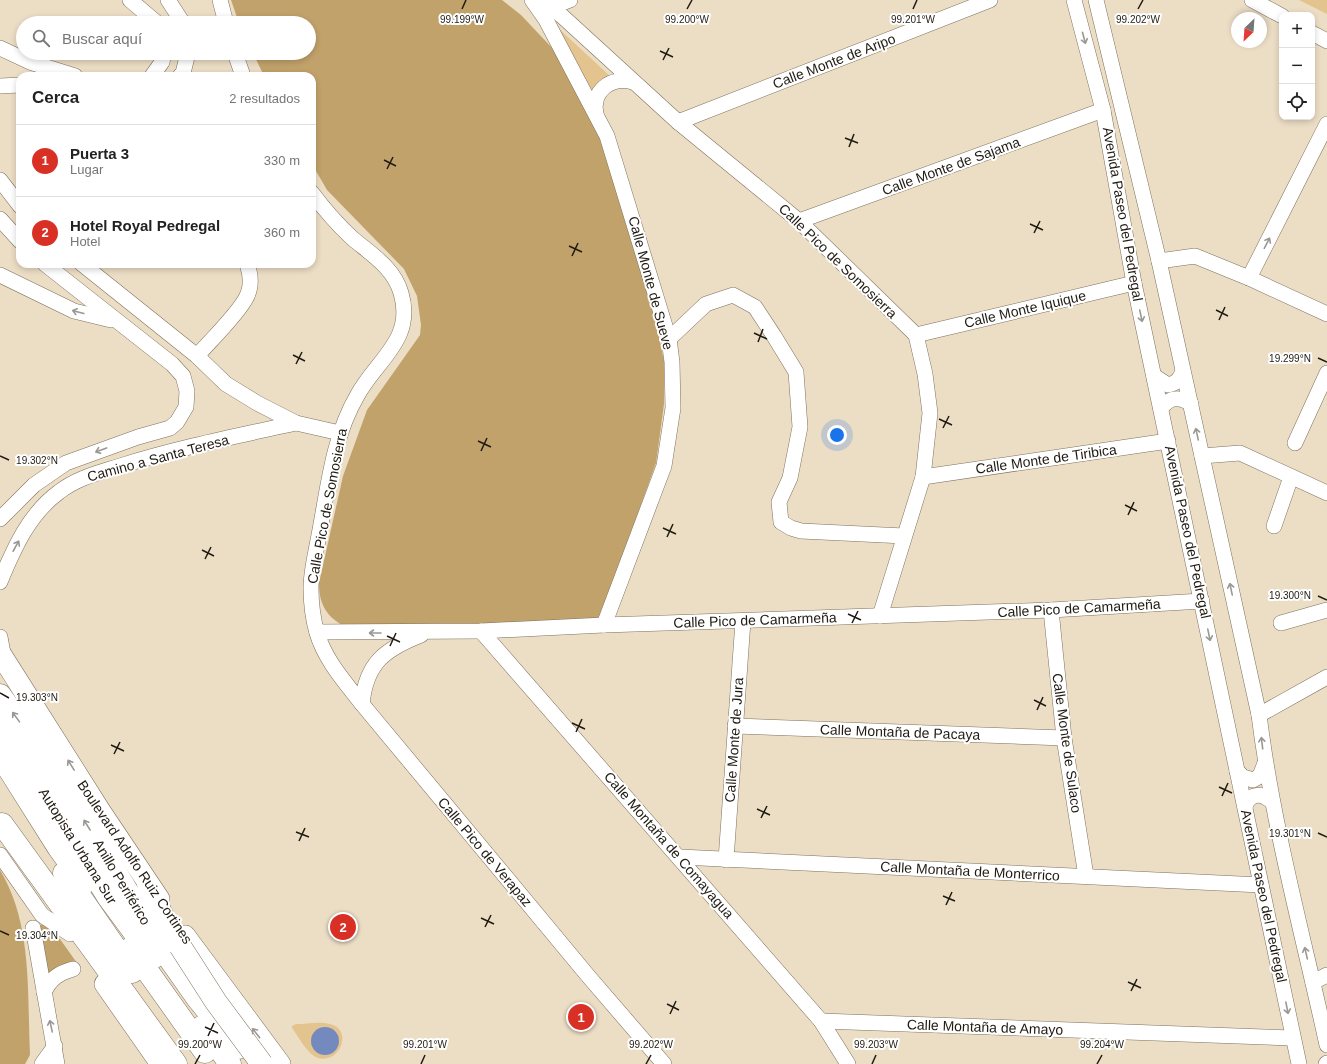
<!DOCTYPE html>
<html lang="es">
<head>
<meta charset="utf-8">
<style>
  body { margin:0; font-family:Helvetica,sans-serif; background:#f6f6f6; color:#222 }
  .controls { position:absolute; right:12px; top:12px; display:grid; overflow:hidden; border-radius:8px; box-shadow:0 2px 6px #0003 }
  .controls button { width:36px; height:36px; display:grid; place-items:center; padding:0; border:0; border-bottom:1px solid #e0e0e0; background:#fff; color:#222; font:20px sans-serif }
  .compass { position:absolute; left:1231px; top:12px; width:36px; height:36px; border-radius:50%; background:#fff; box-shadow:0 2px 6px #0003; rotate:205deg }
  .you { position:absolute; left:837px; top:435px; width:14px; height:14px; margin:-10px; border:3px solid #fff; border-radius:50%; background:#1a73e8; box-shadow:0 0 0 6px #1a73e833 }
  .badge { display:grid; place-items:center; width:26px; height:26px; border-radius:50%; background:#d93025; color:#fff; font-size:13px; font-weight:700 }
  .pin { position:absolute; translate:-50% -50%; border:2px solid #fff; box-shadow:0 1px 4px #0006 }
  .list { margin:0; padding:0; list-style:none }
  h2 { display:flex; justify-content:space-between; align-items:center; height:52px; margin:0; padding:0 16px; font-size:17px }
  h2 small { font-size:13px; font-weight:400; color:#767676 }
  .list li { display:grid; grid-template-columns:26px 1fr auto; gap:12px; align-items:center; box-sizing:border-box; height:72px; padding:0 16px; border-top:1px solid #e0e0e0 }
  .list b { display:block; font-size:15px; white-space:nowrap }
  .list p { margin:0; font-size:13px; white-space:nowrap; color:#767676 }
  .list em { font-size:13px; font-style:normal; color:#767676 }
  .icon { flex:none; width:22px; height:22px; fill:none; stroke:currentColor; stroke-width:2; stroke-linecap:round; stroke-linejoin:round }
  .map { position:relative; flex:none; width:1327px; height:1064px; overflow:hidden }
  .search { position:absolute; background:#fff; box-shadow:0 2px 6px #0003; left:16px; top:16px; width:300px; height:44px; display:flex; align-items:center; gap:10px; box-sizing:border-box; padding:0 14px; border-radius:22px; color:#767676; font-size:15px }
  .panel { position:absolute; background:#fff; box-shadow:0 2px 6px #0003; left:16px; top:72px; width:300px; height:196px; border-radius:12px }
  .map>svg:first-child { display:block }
  .green { fill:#e4c48e }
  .forest { fill:#c2a26b }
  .water { fill:#7489bd }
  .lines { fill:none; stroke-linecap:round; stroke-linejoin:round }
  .minor-casing { stroke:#7e715c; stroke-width:16 }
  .secondary-casing { stroke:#7e715c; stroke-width:22 }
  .motorway-casing { stroke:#7e715c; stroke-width:23 }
  .minor { stroke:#fff; stroke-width:15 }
  .secondary { stroke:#fff; stroke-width:21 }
  .motorway { stroke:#fff; stroke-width:22 }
  .motorway-bridge-casing { stroke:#7e715c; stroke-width:23; stroke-linecap:butt }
  .motorway-bridge { stroke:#fff; stroke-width:22 }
  .oneway { stroke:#9b9894 }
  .ticks { fill:none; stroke:#201b12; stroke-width:1.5 }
  .labels { text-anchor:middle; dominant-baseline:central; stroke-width:4; stroke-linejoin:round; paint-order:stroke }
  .street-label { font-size:14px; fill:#201b12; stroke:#fff }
  .ticks-label { font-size:10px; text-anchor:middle; fill:#201b12; stroke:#fff; stroke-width:4; stroke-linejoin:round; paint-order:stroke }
</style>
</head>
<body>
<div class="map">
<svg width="1327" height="1064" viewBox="0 0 1327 1064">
  <rect width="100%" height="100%" fill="#ecddc5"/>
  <!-- green -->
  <g class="green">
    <path d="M1299,0H1327V14Z"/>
    <path d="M557,27L611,77L600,80L593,92Z"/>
    <path d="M296,1024C306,1024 319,1021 330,1024C353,1029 341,1064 318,1058C307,1054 299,1037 292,1028V1026Z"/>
  </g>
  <!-- forest -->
  <g class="forest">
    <path d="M231,0H502L521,15L554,50L603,138L649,290L664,361V404L656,463L600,618L482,625H342C325,615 319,602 319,583L343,476L367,410L420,335L421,325L417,296L404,269L327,190L312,164V76H264L253,53H309V23H239Z"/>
    <path d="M0,870C33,925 27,993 30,1055L25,1064H0Z"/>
    <path d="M43,923L50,925L77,963L61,965L48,976L40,926Z"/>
  </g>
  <!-- water -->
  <circle class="water" cx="325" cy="1041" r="14"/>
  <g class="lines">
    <!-- minor casing -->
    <g class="minor-casing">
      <g id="minor">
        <path d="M130,0L157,23"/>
        <path d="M168,0L183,23"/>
        <path d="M220,0L226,23"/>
        <path d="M532,0L546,20L607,136L669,339L672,362L673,408L664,466L604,625"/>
        <path d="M541,0L562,16L678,122L799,221L916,335L925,374L930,413L923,477L880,616"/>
        <path d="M1074,0L1103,110L1134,283L1299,1064"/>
        <path d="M1096,0L1159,261L1259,715C1273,827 1303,935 1327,1045"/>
        <path d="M1252,0L1282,16"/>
        <path d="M551,7L570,0"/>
        <path d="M1312,33L1327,41"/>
        <path d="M0,48L30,62L75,76"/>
        <path d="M235,53L243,76"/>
        <path d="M152,76L162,62L164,53"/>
        <path d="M180,76L183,73L188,53"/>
        <path d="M0,86L20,85"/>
        <path d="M596,114C591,91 611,76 633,82"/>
        <path d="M678,122L990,0"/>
        <path d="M0,180L20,206"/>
        <path d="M312,193C324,209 337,224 352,238C371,254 394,268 401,293C415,340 376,360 357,396C333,437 328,488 319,535C316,552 311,571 311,588C311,603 313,619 317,633C325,660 345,682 362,704L589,977L664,1064"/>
        <path d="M0,219L20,241"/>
        <path d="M799,221L1103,110"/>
        <path d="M1159,261L1195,256L1249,278L1327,314"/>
        <path d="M82,264L197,356L226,384L257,403L296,423L340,433"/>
        <path d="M0,275L74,311L111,320"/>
        <path d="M1249,278L1327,124"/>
        <path d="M916,335L1134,283"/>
        <path d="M669,339L706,304L733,295L755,307L774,336L796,372L800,427L790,478L779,502L781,522L791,528L801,531L904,536"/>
        <path d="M197,356C211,340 237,315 246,298C252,287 251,275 247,264"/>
        <path d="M1154,376L1168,385C1177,383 1180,379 1183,371"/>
        <path d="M1161,408C1170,397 1179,396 1191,404"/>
        <path d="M1295,443L1327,373"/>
        <path d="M1202,456L1240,453L1327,493"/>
        <path d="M923,477L1168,441"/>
        <path d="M0,519L34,485L66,463L138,437L170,428L177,422L186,407L187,391L183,376L172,364L45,264"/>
        <path d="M1274,526L1291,477"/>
        <path d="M0,582C14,548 29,514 59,492C77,478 98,473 120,466C177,448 237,436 296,423"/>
        <path d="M1051,610L1064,738L1086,876"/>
        <path d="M1281,623L1327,610"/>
        <path d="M481,631L821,1021L848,1064"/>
        <path d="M317,632L481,631L604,625L1051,610L1202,601"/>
        <path d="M0,637L4,659"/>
        <path d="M362,704C366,663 385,649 421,635"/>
        <path d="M1259,715L1327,677"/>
        <path d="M735,726L1064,738"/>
        <path d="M1237,771L1243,777L1253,780L1260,776L1265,763"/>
        <path d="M1245,806C1251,792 1262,793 1272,802"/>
        <path d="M0,855L42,915L70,934"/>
        <path d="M680,857L1261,885"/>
        <path d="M726,860L743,621"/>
        <path d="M33,928L57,1064"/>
        <path d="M1313,982L1327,975"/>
        <path d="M44,992C51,978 59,973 73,969"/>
        <path d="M821,1021L1293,1038"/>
        <path d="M42,1064L55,1046"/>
        <path d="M1326,1064L1327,1063"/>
      </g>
    </g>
    <!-- secondary casing -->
    <g class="secondary-casing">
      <g id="secondary">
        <path d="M0,653L100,811L159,899"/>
        <path d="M185,936L280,1064"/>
        <path d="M105,984L161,1064"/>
      </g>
    </g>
    <!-- motorway casing -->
    <g class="motorway-casing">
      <g id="motorway">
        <path d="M0,695L53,768L159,944L197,998L238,1048"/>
        <path d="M0,723L108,897L153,958"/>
        <path d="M0,755L58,847L84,883"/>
        <path d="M2,824L176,1064"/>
        <path d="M64,873L132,972"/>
        <path d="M148,885L164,919L180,946"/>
        <path d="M131,948L205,1052"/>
        <path d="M203,1026L230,1064"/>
      </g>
    </g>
    <!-- minor -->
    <use href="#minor" class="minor"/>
    <!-- secondary -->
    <use href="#secondary" class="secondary"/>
    <!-- motorway -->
    <use href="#motorway" class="motorway"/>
    <!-- motorway-bridge casing -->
    <g class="motorway-bridge-casing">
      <path id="motorway-bridge" d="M180,946L216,1002L262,1064"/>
    </g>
    <!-- motorway-bridge -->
    <use href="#motorway-bridge" class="motorway-bridge"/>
  </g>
  <!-- one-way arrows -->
  <defs><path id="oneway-shaft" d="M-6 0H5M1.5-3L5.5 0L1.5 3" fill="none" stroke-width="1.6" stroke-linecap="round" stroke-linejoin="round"/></defs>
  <g class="oneway">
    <use href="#oneway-shaft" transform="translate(1084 38) rotate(75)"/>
    <use href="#oneway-shaft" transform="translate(1267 243) rotate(-63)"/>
    <use href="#oneway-shaft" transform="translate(78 312) rotate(-165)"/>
    <use href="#oneway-shaft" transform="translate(1141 316) rotate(78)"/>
    <use href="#oneway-shaft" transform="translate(1197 434) rotate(-102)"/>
    <use href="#oneway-shaft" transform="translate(101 450) rotate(160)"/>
    <use href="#oneway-shaft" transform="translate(16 546) rotate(-61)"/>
    <use href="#oneway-shaft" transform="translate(1231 589) rotate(-102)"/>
    <use href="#oneway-shaft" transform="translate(375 633) rotate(-180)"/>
    <use href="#oneway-shaft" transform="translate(1209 635) rotate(78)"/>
    <use href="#oneway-shaft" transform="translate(16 717) rotate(-126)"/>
    <use href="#oneway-shaft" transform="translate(1262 743) rotate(-97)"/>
    <use href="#oneway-shaft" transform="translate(71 765) rotate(-122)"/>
    <use href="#oneway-shaft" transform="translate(87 825) rotate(-122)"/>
    <use href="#oneway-shaft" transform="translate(1306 953) rotate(-103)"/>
    <use href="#oneway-shaft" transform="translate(1287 1008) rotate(79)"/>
    <use href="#oneway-shaft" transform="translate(51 1026) rotate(-102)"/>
    <use href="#oneway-shaft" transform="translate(256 1033) rotate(-128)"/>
  </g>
  <!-- ticks -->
  <path class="ticks" d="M462,9L466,0M687,9L692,0M913,9L917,0M1138,9L1143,0M660,51L673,57M663,60L669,48M845,138L858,143M849,147L854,134M384,160L396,166M387,169L393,157M1030,224L1043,230M1034,233L1040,221M569,246L582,252M572,256L578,243M1216,310L1228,316M1219,320L1225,307M754,333L767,339M758,342L763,329M293,355L305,361M1318,358L1327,362M296,364L302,352M939,419L952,425M943,428L949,416M478,441L491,447M481,451L487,438M0,456L9,460M1125,505L1137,511M1128,515L1134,502M663,528L676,534M667,537L673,524M202,550L214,556M205,559L211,547M1318,596L1327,600M848,614L861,620M852,623L858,611M387,636L400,642M390,646L396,633M0,693L9,698M1034,700L1046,706M1037,710L1043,697M572,723L585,729M576,732L582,719M111,745L124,751M114,754L120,742M1219,787L1232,793M1222,796L1228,783M757,809L770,815M761,818L767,806M296,832L309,837M1318,833L1327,837M299,841L305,828M943,896L955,901M946,905L952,892M481,918L494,924M485,927L491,915M0,931L9,935M1128,982L1141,988M1131,991L1137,979M667,1004L679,1010M670,1014L676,1001M205,1027L218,1033M208,1036L214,1023M195,1064L200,1055M421,1064L425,1055M646,1064L651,1055M872,1064L876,1055M1097,1064L1102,1055"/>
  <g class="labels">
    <!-- street labels -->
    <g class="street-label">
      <text transform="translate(834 61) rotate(-21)">Calle Monte de Aripo</text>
      <text transform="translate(951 166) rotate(-20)">Calle Monte de Sajama</text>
      <text transform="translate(1123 214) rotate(80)">Avenida Paseo del Pedregal</text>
      <text transform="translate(838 261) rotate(44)">Calle Pico de Somosierra</text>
      <text transform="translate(651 283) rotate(75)">Calle Monte de Sueve</text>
      <text transform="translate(1025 309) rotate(-13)">Calle Monte Iquique</text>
      <text transform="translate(158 458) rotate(-15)">Camino a Santa Teresa</text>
      <text transform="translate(1046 459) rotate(-8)">Calle Monte de Tiribica</text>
      <text transform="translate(327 506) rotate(-79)">Calle Pico de Somosierra</text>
      <text transform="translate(1188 532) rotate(78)">Avenida Paseo del Pedregal</text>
      <text transform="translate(1079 608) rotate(-3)">Calle Pico de Camarmeña</text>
      <text transform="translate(755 620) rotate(-2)">Calle Pico de Camarmeña</text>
      <text transform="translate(900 732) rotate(2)">Calle Montaña de Pacaya</text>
      <text transform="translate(734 740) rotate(-86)">Calle Monte de Jura</text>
      <text transform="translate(1067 743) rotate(82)">Calle Monte de Sulaco</text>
      <text transform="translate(669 845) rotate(49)">Calle Montaña de Comayagua</text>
      <text transform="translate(78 846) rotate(58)">Autopista Urbana Sur</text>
      <text transform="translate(485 852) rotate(50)">Calle Pico de Verapaz</text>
      <text transform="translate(135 862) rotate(56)">Boulevard Adolfo Ruiz Cortines</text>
      <text transform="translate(970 871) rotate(3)">Calle Montaña de Monterrico</text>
      <text transform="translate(122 882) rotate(59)">Anillo Periférico</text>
      <text transform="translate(1264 896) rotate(78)">Avenida Paseo del Pedregal</text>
      <text transform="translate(985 1027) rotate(2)">Calle Montaña de Amayo</text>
    </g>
  </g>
  <g class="ticks-label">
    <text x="462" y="23">99.199°W</text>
    <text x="687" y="23">99.200°W</text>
    <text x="913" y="23">99.201°W</text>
    <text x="1138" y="23">99.202°W</text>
    <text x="1290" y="362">19.299°N</text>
    <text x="37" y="464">19.302°N</text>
    <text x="1290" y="599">19.300°N</text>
    <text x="37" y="701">19.303°N</text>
    <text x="1290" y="837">19.301°N</text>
    <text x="37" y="939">19.304°N</text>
    <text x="200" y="1048">99.200°W</text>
    <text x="425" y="1048">99.201°W</text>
    <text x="651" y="1048">99.202°W</text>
    <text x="876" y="1048">99.203°W</text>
    <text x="1102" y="1048">99.204°W</text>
  </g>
</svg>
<div class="controls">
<button>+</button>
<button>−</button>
<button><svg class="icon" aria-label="locate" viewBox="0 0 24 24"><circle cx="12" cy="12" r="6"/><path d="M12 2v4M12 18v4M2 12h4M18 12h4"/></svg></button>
</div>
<svg class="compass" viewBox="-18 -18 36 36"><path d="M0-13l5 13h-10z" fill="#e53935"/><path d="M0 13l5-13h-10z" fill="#767676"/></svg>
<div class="you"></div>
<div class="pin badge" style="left:581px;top:1017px">1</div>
<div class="pin badge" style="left:343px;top:927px">2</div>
<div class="search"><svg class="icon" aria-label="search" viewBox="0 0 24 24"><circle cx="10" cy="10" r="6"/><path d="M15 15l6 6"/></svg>Buscar aquí</div>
<section class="panel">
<h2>Cerca<small>2 resultados</small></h2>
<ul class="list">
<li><span class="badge">1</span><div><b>Puerta 3</b><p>Lugar</p></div><em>330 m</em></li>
<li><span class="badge">2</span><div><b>Hotel Royal Pedregal</b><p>Hotel</p></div><em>360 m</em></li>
</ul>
</section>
</div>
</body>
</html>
